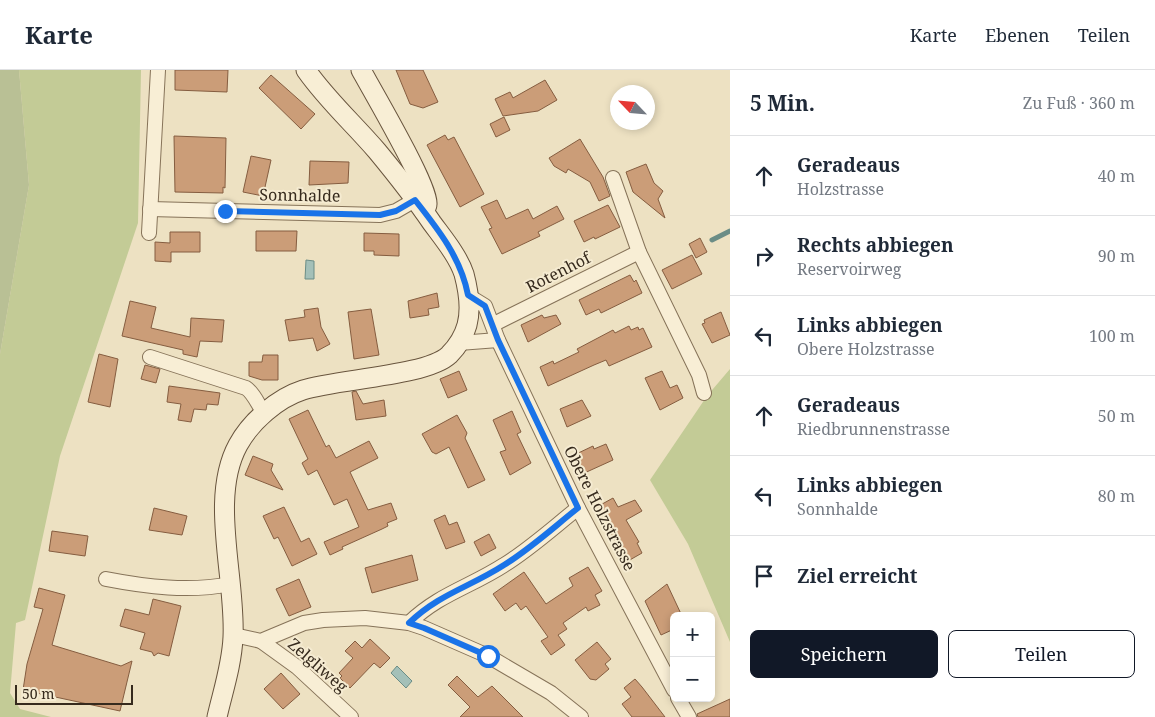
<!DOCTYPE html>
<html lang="de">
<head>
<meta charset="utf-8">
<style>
  body { margin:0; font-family:"Noto Serif",serif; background:#f2f2f3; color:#1f2937 }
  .controls { position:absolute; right:15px; bottom:15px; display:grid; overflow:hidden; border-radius:8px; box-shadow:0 2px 8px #0003 }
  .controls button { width:45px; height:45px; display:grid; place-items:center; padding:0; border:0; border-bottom:1px solid #e0e1e3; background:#fff; color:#1f2937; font:25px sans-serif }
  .compass { position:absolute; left:610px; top:15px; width:45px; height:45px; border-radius:50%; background:#fff; box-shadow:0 2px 8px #0003; rotate:296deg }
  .scale { position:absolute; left:15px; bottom:12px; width:118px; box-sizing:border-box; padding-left:5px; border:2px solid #362a1d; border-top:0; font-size:14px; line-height:18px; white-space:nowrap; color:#362a1d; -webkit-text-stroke:4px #f5ebd1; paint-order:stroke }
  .stop { position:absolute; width:15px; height:15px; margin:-11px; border:4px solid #1a73e8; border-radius:50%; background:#fff }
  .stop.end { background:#1a73e8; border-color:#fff; box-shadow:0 1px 5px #0008 }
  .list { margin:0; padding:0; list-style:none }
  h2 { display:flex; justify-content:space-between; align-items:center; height:65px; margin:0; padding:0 20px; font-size:21px }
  h2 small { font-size:16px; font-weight:400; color:#747a83 }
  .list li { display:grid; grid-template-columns:32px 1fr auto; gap:15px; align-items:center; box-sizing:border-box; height:80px; padding:0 20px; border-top:1px solid #e0e1e3 }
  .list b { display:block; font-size:19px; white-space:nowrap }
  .list p { margin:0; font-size:16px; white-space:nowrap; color:#747a83 }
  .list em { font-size:16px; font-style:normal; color:#747a83 }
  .actions { display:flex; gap:10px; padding:15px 20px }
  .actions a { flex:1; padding:11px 0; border:1px solid #111827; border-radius:8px; text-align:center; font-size:18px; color:#111827 }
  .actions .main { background:#111827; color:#fff }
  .icon { flex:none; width:28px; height:28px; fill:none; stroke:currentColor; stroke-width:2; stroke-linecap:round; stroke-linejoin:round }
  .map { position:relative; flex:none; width:730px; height:647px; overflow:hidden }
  header { display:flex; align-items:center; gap:30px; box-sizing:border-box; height:70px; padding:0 25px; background:#fff; border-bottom:1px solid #e0e1e3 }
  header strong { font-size:24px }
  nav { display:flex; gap:28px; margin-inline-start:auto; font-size:18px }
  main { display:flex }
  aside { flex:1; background:#fff }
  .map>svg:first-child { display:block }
  .green { fill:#c3cb96 }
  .cemetery { fill:#b9c095 }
  .water { fill:#a4c0b8; stroke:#6b8d86 }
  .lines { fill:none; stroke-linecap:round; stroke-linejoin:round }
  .stream { stroke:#6b8d86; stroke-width:5 }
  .building { fill:#cb9d78; stroke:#855d40 }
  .street-casing { stroke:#867359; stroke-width:16 }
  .secondary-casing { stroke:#68543d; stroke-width:21 }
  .street { stroke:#f8eed5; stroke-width:14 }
  .secondary { stroke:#f8eed5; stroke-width:19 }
  .route { stroke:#1a73e8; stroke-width:6 }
  .labels { text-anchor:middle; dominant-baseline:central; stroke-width:4; stroke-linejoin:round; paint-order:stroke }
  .street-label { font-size:16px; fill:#362a1d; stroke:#f5ebd1 }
</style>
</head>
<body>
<header>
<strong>Karte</strong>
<nav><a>Karte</a><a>Ebenen</a><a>Teilen</a></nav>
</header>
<main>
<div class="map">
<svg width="730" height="647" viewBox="0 0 730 647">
  <rect width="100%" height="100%" fill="#ede1c2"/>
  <!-- green -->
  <g class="green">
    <path d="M19,0H141L138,153L60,386L25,550L16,553L10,623L20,639L51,647H0V284L29,115Z"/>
    <path d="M730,299V572L688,474L650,410L707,326Z"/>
  </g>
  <!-- cemetery -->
  <path class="cemetery" d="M0,0H19L29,115L0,284Z"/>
  <!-- water -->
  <g class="water">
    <path d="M306,190L314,191V209H305Z"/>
    <path d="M397,596L412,611L406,618L391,603Z"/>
  </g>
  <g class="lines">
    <!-- stream -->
    <path class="stream" d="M712,170L730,161"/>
  </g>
  <!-- building -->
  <g class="building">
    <path d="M175,0H228L227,22L175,20Z"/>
    <path d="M396,0H423L438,32L423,38L410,34Z"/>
    <path d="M271,5L315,44L301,59L259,18Z"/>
    <path d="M545,10L557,30L538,41L503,46L495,29L510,22L513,28Z"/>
    <path d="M504,47L510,60L496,67L490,54Z"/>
    <path d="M445,65L448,70L454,67L484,124L460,137L427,75Z"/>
    <path d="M174,66L226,68L225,118L223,117V123L175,122Z"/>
    <path d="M580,69L603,107L610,126L599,131L590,112L568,99L566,103L554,96L549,88Z"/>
    <path d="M251,86L271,90L263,126L243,122Z"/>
    <path d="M310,91L349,92L348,113L309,115Z"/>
    <path d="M646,94L654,113L663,121L658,129L665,148L633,122L626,102Z"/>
    <path d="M497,130L506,149L528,139L533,149L557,136L564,149L538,162L540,166L502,184L489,159L492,158L481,137Z"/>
    <path d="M608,135L620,157L595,169L594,167L584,172L574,151Z"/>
    <path d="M256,161H297L296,181H256Z"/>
    <path d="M170,162H200V182H171V192L155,191V172L170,173Z"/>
    <path d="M364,163L399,164V186L374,185V181H364Z"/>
    <path d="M700,168L707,182L696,188L689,174Z"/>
    <path d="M692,185L702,204L672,219L662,200Z"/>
    <path d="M630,205L634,212L636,210L642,223L601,243L599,239L586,245L579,230Z"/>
    <path d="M437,223L439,237L428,239L429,245L410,248L408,231Z"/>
    <path d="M130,231L156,237L151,258L190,267L191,248L224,250L222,272L200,271L197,287L183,284V280L122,266Z"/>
    <path d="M318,238L321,257L330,274L317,281L313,268L289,271L285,250L305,247L304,240Z"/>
    <path d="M371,239L379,285L354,289L348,242Z"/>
    <path d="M721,242L730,265L712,273L702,254L705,253L704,250Z"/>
    <path d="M542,245L544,248L556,245L561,254L528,272L521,255Z"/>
    <path d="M629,256L631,260L638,257L639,260L643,258L652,277L609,296L606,290L594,295L548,316L540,297L553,291L554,294L579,282L577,279L613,260L615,263Z"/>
    <path d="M99,284L118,289L110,337L88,332Z"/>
    <path d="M263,285H278V310H262L249,306V292H262Z"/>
    <path d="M145,295L160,299L156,313L141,309Z"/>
    <path d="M459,301L467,320L448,328L440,309Z"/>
    <path d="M662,301L670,318L677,315L683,328L660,340L645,308Z"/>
    <path d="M169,316L220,323L218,335L207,334L206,340L194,339L191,352L178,350L181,334L167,332Z"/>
    <path d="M356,321L363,334L384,330L386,346L356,350L352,322Z"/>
    <path d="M582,330L591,346L567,357L560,339Z"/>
    <path d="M308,340L326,377L329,375L336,388L369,371L378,388L350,402L368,440L391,433L397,449L387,453L388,456L382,459L342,477L343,479L330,485L324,472L359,457L347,429L334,435L317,400L308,405L302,393L308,389L289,349Z"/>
    <path d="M512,341L521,362L517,364L531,393L510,405L500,382L506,380L493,350Z"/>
    <path d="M457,345L467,363L465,368L485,410L468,418L449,377L436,384L432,382L422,364Z"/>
    <path d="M606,374L613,390L580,405L572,386L593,376L594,379Z"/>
    <path d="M253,386L273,394L271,400L283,420L245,405Z"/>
    <path d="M613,428L618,437L635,430L642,441L626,450L639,472L637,473L642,483L628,491L595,438Z"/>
    <path d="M284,437L301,472L309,468L317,484L292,496L278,467L274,469L263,446Z"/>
    <path d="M154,438L187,446L182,465L149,460Z"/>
    <path d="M445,445L449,455L457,452L465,472L446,479L434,450Z"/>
    <path d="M52,461L88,466L85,486L49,481Z"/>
    <path d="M489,464L496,478L481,486L474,472Z"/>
    <path d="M412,485L418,510L372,523L365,498Z"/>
    <path d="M588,497L602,521L595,525L600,535L588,541L586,537L563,553L567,559L558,565L565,575L551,585L541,571L548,567L526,536L521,540L516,533L505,541L493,524L524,502L546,534L573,516L569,508Z"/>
    <path d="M299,509L311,537L289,546L276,519Z"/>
    <path d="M667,514L682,546H674V559L661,565L645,531Z"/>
    <path d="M39,518L65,525L52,575L121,596L132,591L120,641L23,620L27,594L43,539L34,537Z"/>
    <path d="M153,529L181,536L169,586L158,583L154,586L152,582L140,579L145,563L120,556L125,539L149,545Z"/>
    <path d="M370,569L390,588L380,598L374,593L350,618L340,608L342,606L339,603L353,588L345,581L355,571L362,578Z"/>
    <path d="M597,572L611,589L605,594L609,599L596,610L590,609L575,590Z"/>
    <path d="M281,603L300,624L283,639L264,619Z"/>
    <path d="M457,606L478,627L492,616L523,647H460L470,637L448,615Z"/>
    <path d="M635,609L642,617L665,647H632L622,634L631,627L624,618Z"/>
    <path d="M730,629V647H698L697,644Z"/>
  </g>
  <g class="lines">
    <!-- street casing -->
    <g class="street-casing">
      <g id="street">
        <path d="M613,108L639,182L699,305L704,323"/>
        <path d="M150,139L380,145L396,141L415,130"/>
        <path d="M149,163L158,0"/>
        <path d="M467,225L485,236L498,270L578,438L674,620"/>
        <path d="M494,254L639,182"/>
        <path d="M459,273L498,270"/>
        <path d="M150,287L246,318C254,323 258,335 264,343"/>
        <path d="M106,509C147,517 189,522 231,514"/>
        <path d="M409,553C439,524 470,517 504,495C530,479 554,457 578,438"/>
        <path d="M234,565L261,571L304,553L323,550L365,548L409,553L424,558L488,586L551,623L581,647"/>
        <path d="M261,571L297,597L351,647"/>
        <path d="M678,628L689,647"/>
      </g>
    </g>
    <!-- secondary casing -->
    <g class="secondary-casing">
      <g id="secondary">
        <path d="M361,0C372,20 430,119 427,134C427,137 425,139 424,141"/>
        <path d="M217,647C223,621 232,594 233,567C236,508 209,428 238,375C251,351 278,328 303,320C337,309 427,306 449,285C457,277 464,266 467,255C471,240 468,219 464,204C458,186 443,168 432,153C415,128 396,104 377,81C353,53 327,30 306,0"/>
      </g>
    </g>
    <!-- street -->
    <use href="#street" class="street"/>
    <!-- secondary -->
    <use href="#secondary" class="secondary"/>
  </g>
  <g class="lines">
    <!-- route -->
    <path class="route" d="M225,141L380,145L396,141L415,130C438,159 461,188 468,225L485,236L498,270L578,438C554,457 530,479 504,495C470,517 439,524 409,553L424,558L488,586"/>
  </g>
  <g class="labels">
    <!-- street labels -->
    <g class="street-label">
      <text transform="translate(300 125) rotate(1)">Sonnhalde</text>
      <text transform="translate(558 202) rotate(-27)">Rotenhof</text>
      <text transform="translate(600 438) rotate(63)">Obere Holzstrasse</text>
      <text transform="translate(318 595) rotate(41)">Zelgliweg</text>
    </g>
  </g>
</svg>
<div class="controls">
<button>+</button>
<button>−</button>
</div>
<svg class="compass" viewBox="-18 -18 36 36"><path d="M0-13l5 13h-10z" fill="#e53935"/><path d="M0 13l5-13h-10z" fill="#747a83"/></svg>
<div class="scale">50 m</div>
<div class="stop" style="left:488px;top:586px"></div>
<div class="stop end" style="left:225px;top:141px"></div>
</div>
<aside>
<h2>5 Min.<small>Zu Fuß · 360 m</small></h2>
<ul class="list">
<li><svg class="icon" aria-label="ahead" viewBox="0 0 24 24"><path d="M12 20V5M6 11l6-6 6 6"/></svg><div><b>Geradeaus</b><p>Holzstrasse</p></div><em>40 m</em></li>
<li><svg class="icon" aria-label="right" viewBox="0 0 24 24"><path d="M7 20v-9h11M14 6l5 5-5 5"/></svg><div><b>Rechts abbiegen</b><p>Reservoirweg</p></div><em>90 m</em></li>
<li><svg class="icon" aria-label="left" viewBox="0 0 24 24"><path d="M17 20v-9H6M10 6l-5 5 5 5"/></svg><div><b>Links abbiegen</b><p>Obere Holzstrasse</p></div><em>100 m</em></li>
<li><svg class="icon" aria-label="ahead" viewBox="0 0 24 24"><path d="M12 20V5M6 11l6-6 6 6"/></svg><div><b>Geradeaus</b><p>Riedbrunnenstrasse</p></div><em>50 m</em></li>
<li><svg class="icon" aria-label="left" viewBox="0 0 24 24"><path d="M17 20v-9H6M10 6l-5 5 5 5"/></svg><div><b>Links abbiegen</b><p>Sonnhalde</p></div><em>80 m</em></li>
<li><svg class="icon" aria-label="arrive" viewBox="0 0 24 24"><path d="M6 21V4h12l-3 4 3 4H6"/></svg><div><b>Ziel erreicht</b></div></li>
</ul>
<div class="actions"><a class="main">Speichern</a><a>Teilen</a></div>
</aside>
</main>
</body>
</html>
